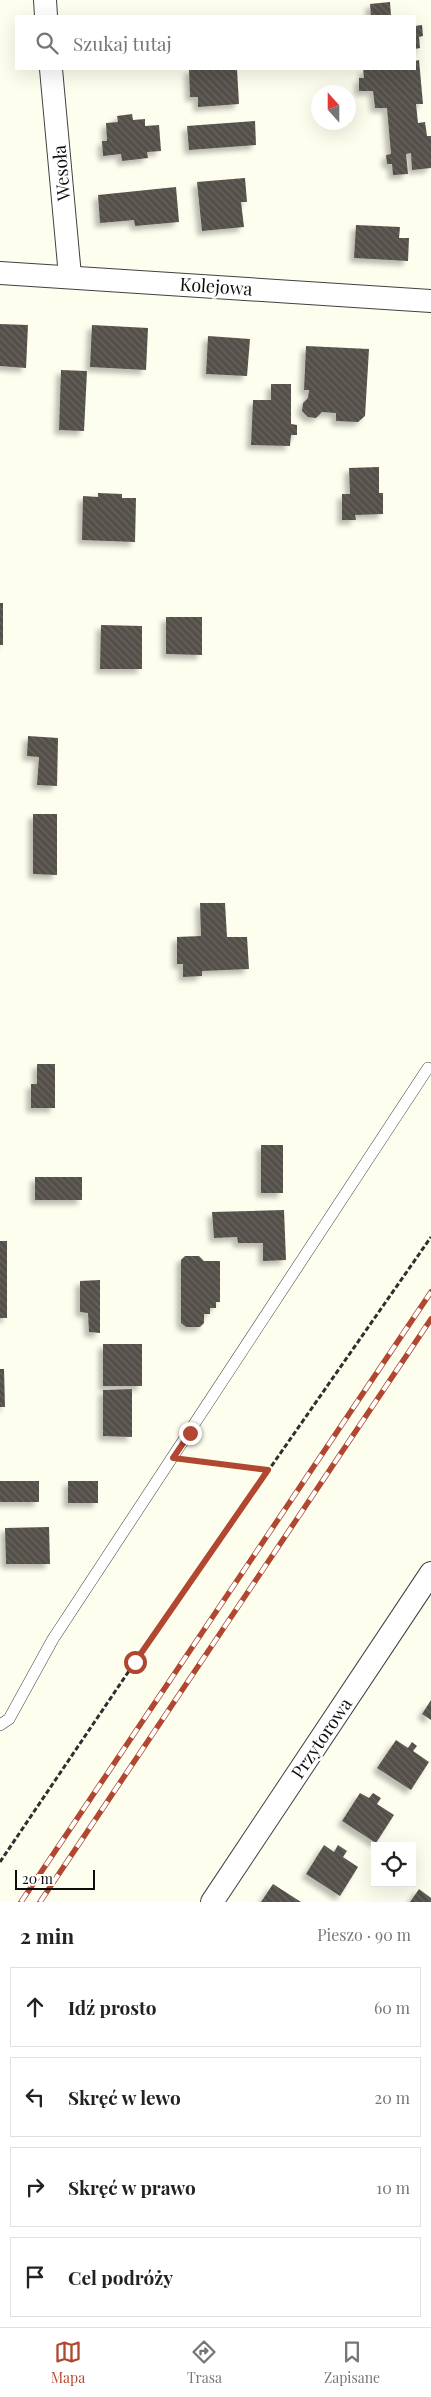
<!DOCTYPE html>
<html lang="pl">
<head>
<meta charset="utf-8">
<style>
  body { margin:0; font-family:"Playfair Display",serif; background:#f2f2f2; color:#222 }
  .controls { position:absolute; right:15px; bottom:15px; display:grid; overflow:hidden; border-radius:0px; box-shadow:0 5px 20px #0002 }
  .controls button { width:45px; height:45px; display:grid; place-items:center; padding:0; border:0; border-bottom:1px solid #e0e0e0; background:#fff; color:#222; font:25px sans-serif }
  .compass { position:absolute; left:311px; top:85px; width:45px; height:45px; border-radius:50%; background:#fff; box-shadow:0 5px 20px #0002; rotate:339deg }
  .scale { position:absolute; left:15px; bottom:12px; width:80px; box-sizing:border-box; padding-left:5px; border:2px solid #0d0d0d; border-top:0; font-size:14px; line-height:18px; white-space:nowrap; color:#0d0d0d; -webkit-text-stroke:4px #fff; paint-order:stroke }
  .stop { position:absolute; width:15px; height:15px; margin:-11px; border:4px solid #b14730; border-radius:50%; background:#fff }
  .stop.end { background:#b14730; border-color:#fff; box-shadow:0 1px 5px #0008 }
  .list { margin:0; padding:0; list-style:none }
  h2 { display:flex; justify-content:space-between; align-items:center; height:65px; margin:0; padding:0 20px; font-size:21px }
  h2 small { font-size:16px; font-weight:400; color:#767676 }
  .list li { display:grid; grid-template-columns:32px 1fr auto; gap:15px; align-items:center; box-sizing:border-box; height:80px; margin:0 10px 10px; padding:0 10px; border:1px solid #e0e0e0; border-radius:0px }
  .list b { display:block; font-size:19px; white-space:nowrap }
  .list em { font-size:16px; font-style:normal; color:#767676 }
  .icon { flex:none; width:28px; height:28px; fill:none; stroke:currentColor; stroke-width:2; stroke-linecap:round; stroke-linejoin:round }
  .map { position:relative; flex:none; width:431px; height:1902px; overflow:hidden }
  .search { position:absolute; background:#fff; box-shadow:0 5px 20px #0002; left:15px; right:15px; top:15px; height:55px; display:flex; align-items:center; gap:12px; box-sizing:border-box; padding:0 18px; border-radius:0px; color:#767676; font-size:19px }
  .sheet { height:425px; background:#fff }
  nav { display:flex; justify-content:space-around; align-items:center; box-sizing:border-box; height:70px; border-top:1px solid #e0e0e0; background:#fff; font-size:14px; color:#767676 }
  nav a { display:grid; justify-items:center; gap:2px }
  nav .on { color:#b14730 }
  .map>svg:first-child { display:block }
  .building { fill:url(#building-back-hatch); filter:url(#shadow) }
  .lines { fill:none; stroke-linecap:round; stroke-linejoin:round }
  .lane-casing { stroke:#404040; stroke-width:12 }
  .street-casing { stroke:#404040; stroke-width:24 }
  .path { stroke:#2f2f2f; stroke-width:3; stroke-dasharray:5 2.5; stroke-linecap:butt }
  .lane { stroke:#fff; stroke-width:11 }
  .street { stroke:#fff; stroke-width:22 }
  .rail-casing { stroke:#b14730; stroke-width:5.5 }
  .rail { stroke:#fff; stroke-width:4; stroke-dasharray:11; stroke-linecap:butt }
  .route { stroke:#b14730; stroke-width:6 }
  .labels { text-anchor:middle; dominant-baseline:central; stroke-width:5; stroke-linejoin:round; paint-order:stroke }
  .street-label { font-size:18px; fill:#0d0d0d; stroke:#fff }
</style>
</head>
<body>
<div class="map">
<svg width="431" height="1902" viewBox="0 0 431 1902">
  <defs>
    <pattern id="building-back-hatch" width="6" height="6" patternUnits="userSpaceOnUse" patternTransform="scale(1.25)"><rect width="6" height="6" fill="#55504a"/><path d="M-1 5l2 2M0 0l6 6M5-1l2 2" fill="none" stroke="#686460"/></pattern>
    <filter id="shadow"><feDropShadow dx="-4.5" dy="4.5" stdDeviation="2.5" flood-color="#0004"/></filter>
  </defs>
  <rect width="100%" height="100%" fill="#fdfeee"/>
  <!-- building -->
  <g class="building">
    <path d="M390,2L391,16H371L370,4Z"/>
    <path d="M422,25L423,36L419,37L420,48L415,49V26Z"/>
    <path d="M419,60L423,104H416L418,123L425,122L427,136H431V168L412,170L411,153L406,154L408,174L393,175L392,164H387L386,155L391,154L387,108H375L373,91H359V78H364L363,69H415V61Z"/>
    <path d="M189,69H237L239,104L198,107V97H190Z"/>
    <path d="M132,114L133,120L145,119V126L159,125L161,151L147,152L148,158L122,161L121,154L103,156L102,141H107L106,123L118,122L117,116Z"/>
    <path d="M255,121L256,145L189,150L187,126Z"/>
    <path d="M245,178L247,202H241L244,227L202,231L197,182Z"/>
    <path d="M176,187L179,222L135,226L134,220L100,223L98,195Z"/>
    <path d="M356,225L400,227L399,238H409L408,261L354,258Z"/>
    <path d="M0,324L28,325L26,368L0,366Z"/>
    <path d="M92,325L148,328L146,370L90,367Z"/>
    <path d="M208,336L250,339L247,376L206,374Z"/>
    <path d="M306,346L369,349L365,416L358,422L336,421V413L322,412L316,418L308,417L302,411L303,403L308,398L309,390H304Z"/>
    <path d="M61,370L87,371L84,431L59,430Z"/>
    <path d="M271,384H291V424L297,425V435H291L290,446L251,445L253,400H271Z"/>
    <path d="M379,467V493H383V514L355,515L356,520H342V494H350L349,468Z"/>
    <path d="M98,493L122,494V498H136L135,542L82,540L83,496L98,497Z"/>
    <rect x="0" y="603" width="3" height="42"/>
    <path d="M166,617H202V655L166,654Z"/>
    <path d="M101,625L142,626V669H100Z"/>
    <path d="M28,736L58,738L57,786L37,785L39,757L27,756Z"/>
    <path d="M33,814H57V875L33,874Z"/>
    <path d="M200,903H225L227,937H247L249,969L202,971V976L183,977V964H177V937L201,936Z"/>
    <path d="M37,1064H55V1108H31V1084H37Z"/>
    <rect x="261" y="1145" width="22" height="48"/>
    <rect x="35" y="1177" width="47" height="23"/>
    <path d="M284,1210L286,1260L263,1261V1243H238L237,1237L214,1238L212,1212Z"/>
    <rect x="0" y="1241" width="7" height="77"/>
    <path d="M185,1256H199L204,1261H220V1302H216V1308H210V1314H204V1323L200,1327H186L181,1323V1260Z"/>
    <path d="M100,1280V1333L89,1332L88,1313L80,1312V1281Z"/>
    <rect x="103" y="1344" width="39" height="42"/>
    <path d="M0,1369H4L5,1407H0Z"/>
    <path d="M132,1389V1437L103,1436V1390Z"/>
    <rect x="0" y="1481" width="39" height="21"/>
    <rect x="68" y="1481" width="30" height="22"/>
    <path d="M49,1527L50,1564H6L5,1528Z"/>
    <path d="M431,1700V1720L422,1714Z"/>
    <path d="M396,1740L408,1748L412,1742L417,1746L413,1751L429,1762L411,1790L377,1768Z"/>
    <path d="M360,1793L369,1798L373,1793L381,1798L377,1804L394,1815L376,1843L342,1821Z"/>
    <path d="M324,1845L334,1852L338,1845L347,1851L343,1857L358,1867L340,1896L306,1874Z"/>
    <path d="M273,1884L301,1902H261Z"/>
    <path d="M419,1889L431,1898V1902H410Z"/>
  </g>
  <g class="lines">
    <!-- lane casing -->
    <g class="lane-casing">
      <path id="lane" d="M0,1725L9,1719L53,1639L428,1068"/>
    </g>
    <!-- street casing -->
    <g class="street-casing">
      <g id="street">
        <path d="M45,0L46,16"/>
        <path d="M51,69L70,276"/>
        <path d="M0,273L431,301"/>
        <path d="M212,1902L431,1573"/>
      </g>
    </g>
    <!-- path -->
    <g class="path">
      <path d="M192,1461L268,1470"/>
      <path d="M0,1862L135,1662L431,1237"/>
    </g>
    <!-- lane -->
    <use href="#lane" class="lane"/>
    <!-- street -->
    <use href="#street" class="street"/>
    <!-- rail casing -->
    <g class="rail-casing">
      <g id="rail">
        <path d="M21,1902L431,1292"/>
        <path d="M40,1902L431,1319"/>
      </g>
    </g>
    <!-- rail -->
    <use href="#rail" class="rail"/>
  </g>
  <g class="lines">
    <!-- route -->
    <path class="route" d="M135,1662L268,1470L173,1458L190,1433"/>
  </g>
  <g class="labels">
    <!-- street labels -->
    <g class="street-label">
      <text transform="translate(61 173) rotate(-95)">Wesoła</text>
      <text transform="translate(216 286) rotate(4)">Kolejowa</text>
      <text transform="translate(321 1738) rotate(-56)">Przytorowa</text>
    </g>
  </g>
</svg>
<div class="controls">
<button><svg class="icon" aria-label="locate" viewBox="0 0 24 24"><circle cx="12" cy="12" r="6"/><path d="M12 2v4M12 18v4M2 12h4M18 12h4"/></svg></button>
</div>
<svg class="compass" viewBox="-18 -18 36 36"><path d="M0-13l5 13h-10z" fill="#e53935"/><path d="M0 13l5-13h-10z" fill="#767676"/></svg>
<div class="scale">20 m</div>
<div class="stop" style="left:135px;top:1662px"></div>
<div class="stop end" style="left:190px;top:1433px"></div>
<div class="search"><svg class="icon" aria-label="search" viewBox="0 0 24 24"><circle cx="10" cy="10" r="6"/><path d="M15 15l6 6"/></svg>Szukaj tutaj</div>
</div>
<section class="sheet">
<h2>2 min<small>Pieszo · 90 m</small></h2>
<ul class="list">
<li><svg class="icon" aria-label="ahead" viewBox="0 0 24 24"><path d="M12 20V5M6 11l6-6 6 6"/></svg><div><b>Idź prosto</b></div><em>60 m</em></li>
<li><svg class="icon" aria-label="left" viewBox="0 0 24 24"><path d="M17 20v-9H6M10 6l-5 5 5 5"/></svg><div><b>Skręć w lewo</b></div><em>20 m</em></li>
<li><svg class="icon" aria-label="right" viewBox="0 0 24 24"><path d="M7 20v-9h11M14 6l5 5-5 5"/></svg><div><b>Skręć w prawo</b></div><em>10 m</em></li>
<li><svg class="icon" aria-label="arrive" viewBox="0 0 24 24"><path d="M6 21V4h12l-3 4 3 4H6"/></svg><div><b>Cel podróży</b></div></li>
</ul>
</section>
<nav>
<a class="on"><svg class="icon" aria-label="map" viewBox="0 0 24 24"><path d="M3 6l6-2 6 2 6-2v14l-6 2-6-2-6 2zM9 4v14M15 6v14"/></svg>Mapa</a>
<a><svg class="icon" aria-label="directions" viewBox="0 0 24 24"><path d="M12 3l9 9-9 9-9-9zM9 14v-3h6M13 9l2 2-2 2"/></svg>Trasa</a>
<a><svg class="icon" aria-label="saved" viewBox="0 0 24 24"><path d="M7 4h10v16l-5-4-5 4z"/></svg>Zapisane</a>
</nav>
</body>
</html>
